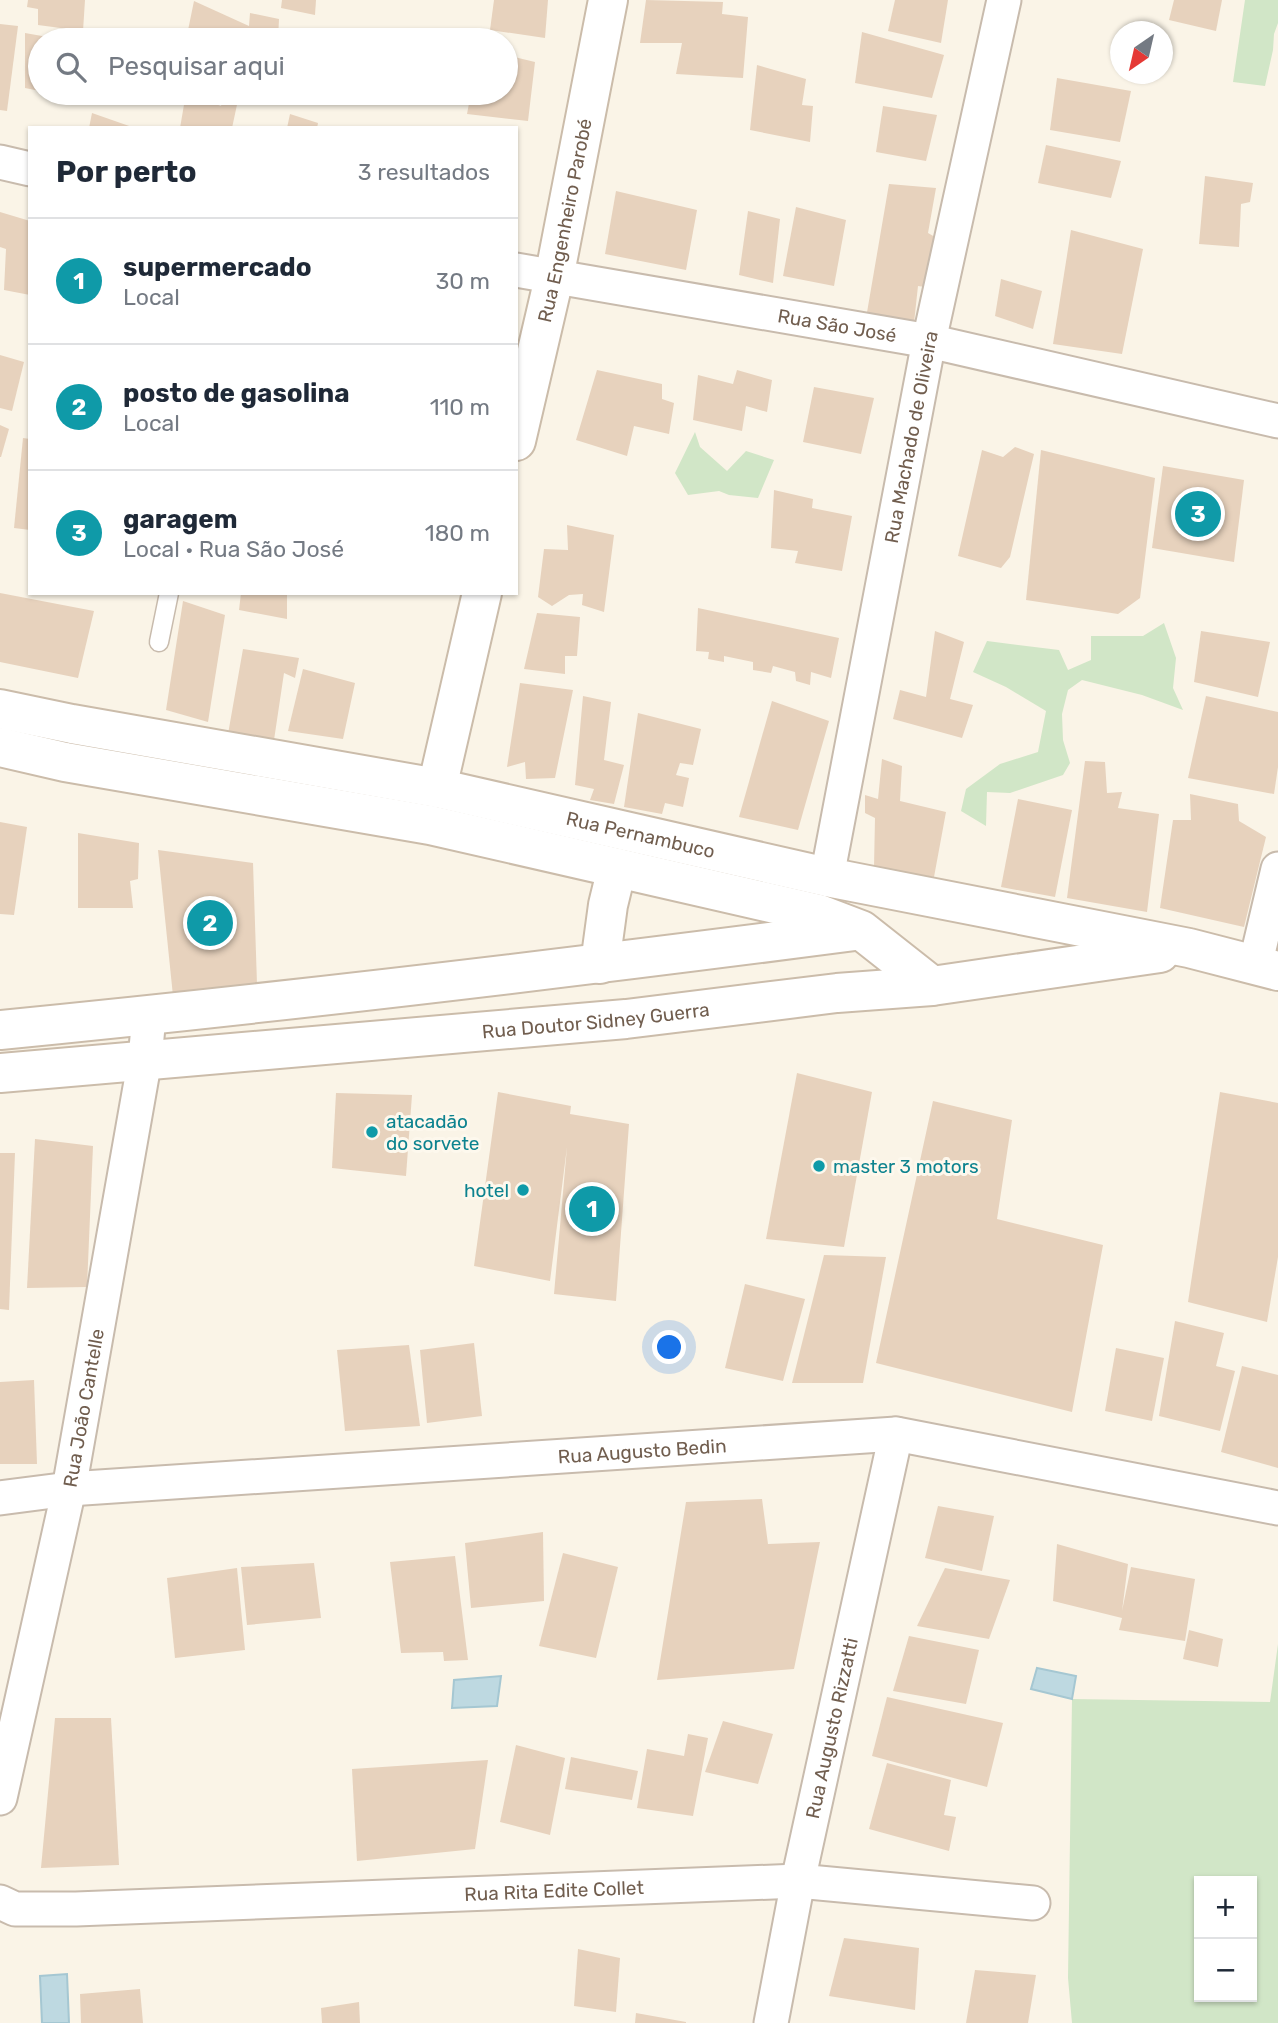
<!DOCTYPE html>
<html lang="pt">
<head>
<meta charset="utf-8">
<style>
  body { margin:0; font-family:Rubik,sans-serif; background:#f2f2f3; color:#1f2937 }
  .controls { position:absolute; right:21px; bottom:21px; display:grid; overflow:hidden; border-radius:0px; box-shadow:0 2px 5px #0004 }
  .controls button { width:63px; height:63px; display:grid; place-items:center; padding:0; border:0; border-bottom:2px solid #e0e1e3; background:#fff; color:#1f2937; font:35px sans-serif }
  .compass { position:absolute; left:1110px; top:21px; width:63px; height:63px; border-radius:50%; background:#fff; box-shadow:0 2px 5px #0004; rotate:214deg }
  .you { position:absolute; left:670px; top:1348px; width:24px; height:24px; margin:-18px; border:5px solid #fff; border-radius:50%; background:#1a73e8; box-shadow:0 0 0 10px #1a73e833 }
  .badge { display:grid; place-items:center; width:46px; height:46px; border-radius:50%; background:#ea580c; color:#fff; font-size:23px; font-weight:700 }
  .pin { position:absolute; translate:-50% -50%; border:4px solid #fff; box-shadow:0 2px 7px #0006 }
  .list { margin:0; padding:0; list-style:none }
  h2 { display:flex; justify-content:space-between; align-items:center; height:91px; margin:0; padding:0 28px; font-size:30px }
  h2 small { font-size:23px; font-weight:400; color:#747a83 }
  .list li { display:grid; grid-template-columns:46px 1fr auto; gap:21px; align-items:center; box-sizing:border-box; height:126px; padding:0 28px; border-top:2px solid #e0e1e3 }
  .list b { display:block; font-size:26px; white-space:nowrap }
  .list p { margin:0; font-size:23px; white-space:nowrap; color:#747a83 }
  .list em { font-size:23px; font-style:normal; color:#747a83 }
  .icon { flex:none; width:38px; height:38px; fill:none; stroke:currentColor; stroke-width:2; stroke-linecap:round; stroke-linejoin:round }
  .map { position:relative; flex:none; width:1278px; height:2023px; overflow:hidden }
  .search { position:absolute; background:#fff; box-shadow:0 2px 5px #0004; left:28px; top:28px; width:490px; height:77px; display:flex; align-items:center; gap:18px; box-sizing:border-box; padding:0 24px; border-radius:38px; color:#747a83; font-size:26px }
  .panel { position:absolute; background:#fff; box-shadow:0 2px 5px #0004; left:28px; top:126px; width:490px; height:469px; border-radius:0px }
  .map>svg:first-child { display:block }
  .green { fill:#d1e6c7; fill-rule:evenodd }
  .water { fill:#bed9e1; stroke:#a5c7d2; stroke-width:2 }
  .building { fill:#e7d2bd }
  .lines { fill:none; stroke-linecap:round; stroke-linejoin:round }
  .lane-casing { stroke:#c8bbad; stroke-width:21 }
  .street-casing { stroke:#c8bbad; stroke-width:37 }
  .secondary-casing { stroke:#cbbcaa; stroke-width:42 }
  .lane { stroke:#fff; stroke-width:18 }
  .street { stroke:#fff; stroke-width:33 }
  .secondary { stroke:#fff; stroke-width:38 }
  .culture-dot { fill:#0f9aa8; stroke:#fdf8ed; stroke-width:2.5 }
  .labels { text-anchor:middle; dominant-baseline:central; stroke-width:6; stroke-linejoin:round; paint-order:stroke }
  .street-label { font-size:19px; fill:#715e4f; stroke:#fdf8ed }
  .culture-label { font-size:19px; fill:#0d838f; stroke:#fdf8ed; text-anchor:start }
</style>
</head>
<body>
<div class="map">
<svg width="1278" height="2023" viewBox="0 0 1278 2023">
  <rect width="100%" height="100%" fill="#faf4e7"/>
  <!-- green -->
  <g class="green">
    <path d="M1245,0H1278V23L1274,34L1273,50L1265,86L1233,82Z"/>
    <path d="M695,432L700,447L727,471L746,451L774,460L758,498L729,495L719,491L688,495L675,473Z"/>
    <path d="M1164,623L1176,658L1173,688L1183,710L1142,695L1082,680L1068,690L1062,714L1063,740L1070,763L1063,775L1010,793L987,792L986,826L961,811L966,789L1000,764L1038,752L1046,711L1006,687L973,672L987,641L1059,650L1068,670L1091,660V636H1143Z"/>
    <path d="M1278,1644V2023H1072L1068,1978L1072,1699L1270,1702ZM1199,1881H1252V1997H1199Z"/>
  </g>
  <!-- water -->
  <g class="water">
    <path d="M1037,1668L1076,1676L1072,1699L1031,1689Z"/>
    <path d="M501,1676L497,1706L452,1708L454,1680Z"/>
    <path d="M67,1974L69,2023H42L40,1976Z"/>
  </g>
  <!-- building -->
  <g class="building">
    <path d="M28,0H85L83,31L38,25V9L27,7Z"/>
    <path d="M282,0H316L315,15L281,8Z"/>
    <path d="M494,0H548L545,38L490,30Z"/>
    <path d="M646,0L723,2L722,14L748,17L743,78L676,74L682,43H640Z"/>
    <path d="M895,0H948L941,43L888,31Z"/>
    <path d="M1174,0H1222L1216,31L1169,20Z"/>
    <path d="M194,1L249,26L250,13L279,19L278,40H186Z"/>
    <path d="M0,24L18,26L7,111L0,110Z"/>
    <path d="M862,32L944,55L932,98L855,83Z"/>
    <path d="M25,33L59,39V40H40V91L25,88Z"/>
    <path d="M506,55L535,62L528,121L467,114L471,93H506Z"/>
    <path d="M757,65L806,79L802,105L813,106L810,142L750,130Z"/>
    <path d="M1057,78L1131,91L1120,142L1050,130Z"/>
    <path d="M186,93L221,106L224,95L238,100L232,128H180Z"/>
    <path d="M883,106L937,115L926,161L876,152Z"/>
    <path d="M92,113L132,127V128H89Z"/>
    <path d="M290,114L318,123L317,128H287Z"/>
    <path d="M1046,145L1121,161L1111,198L1038,183Z"/>
    <path d="M1205,176L1253,183L1250,202L1241,204L1239,247L1199,244Z"/>
    <path d="M889,184L936,188L928,233L935,237L925,287L918,286L913,332L865,324Z"/>
    <path d="M616,191L697,210L686,270L605,254Z"/>
    <path d="M796,207L846,220L834,286L783,276Z"/>
    <path d="M748,211L780,219L773,283L739,275Z"/>
    <path d="M0,212L30,221V295L4,290L6,249L0,247Z"/>
    <path d="M1071,230L1143,249L1122,354L1053,344Z"/>
    <path d="M1001,279L1042,291L1033,329L995,316Z"/>
    <path d="M0,355L24,362L12,411L0,408Z"/>
    <path d="M597,370L662,384V399L674,403L669,434L634,426L627,456L576,440Z"/>
    <path d="M737,370L772,380L767,412L746,406L742,431L693,420L698,375L733,384Z"/>
    <path d="M814,387L874,398L861,454L803,442Z"/>
    <path d="M0,425L9,429L1,457H0Z"/>
    <path d="M23,438L30,439V530L14,528Z"/>
    <path d="M1015,447L1034,454L1010,557L1001,568L958,556L982,450L1003,457Z"/>
    <path d="M1041,450L1155,478L1140,598L1118,614L1026,600Z"/>
    <path d="M1163,466L1244,480L1234,562L1152,548Z"/>
    <path d="M774,490L813,499L812,508L852,516L842,571L795,563L798,551L771,548Z"/>
    <path d="M567,525L614,535L604,612L582,605L583,594L569,595L552,606L538,597L544,549L568,550Z"/>
    <path d="M0,593L94,611L78,678L0,662Z"/>
    <path d="M241,593H287V619L239,610Z"/>
    <path d="M183,601L225,615L208,722L166,710Z"/>
    <path d="M698,608L839,638L831,678L811,672L810,685L796,681L795,672L773,666L771,673L753,670V662L724,656V662L708,659L709,652L696,651Z"/>
    <path d="M537,613L580,617L577,656H565V674L524,669Z"/>
    <path d="M935,631L964,642L950,699L973,705L962,738L893,719L900,690L926,697Z"/>
    <path d="M1201,631L1270,642L1258,697L1194,682Z"/>
    <path d="M243,649L299,658L295,678L284,673L274,740L228,734Z"/>
    <path d="M303,669L355,683L343,739L288,731Z"/>
    <path d="M520,683L573,690L555,778L526,779L525,762L507,767Z"/>
    <path d="M583,696L611,702L604,760L624,765L614,804L590,800L594,789L575,785Z"/>
    <path d="M1206,696L1278,712V767L1274,794L1188,778Z"/>
    <path d="M772,701L829,721L798,830L739,817Z"/>
    <path d="M638,713L701,729L693,765L680,763L676,775L689,778L683,807L665,803L662,814L624,807Z"/>
    <path d="M882,759L902,766L900,801L946,812L934,877L874,867L875,818L865,813V795L878,799Z"/>
    <path d="M1085,761L1105,762L1107,793L1122,792L1118,808L1159,814L1147,912L1067,898Z"/>
    <path d="M1190,794L1238,804L1239,821L1266,837L1244,927L1160,908L1173,820H1191Z"/>
    <path d="M1018,799L1072,810L1055,897L1001,887Z"/>
    <path d="M0,822L27,827L14,915L0,914Z"/>
    <path d="M78,833L139,843L138,879L130,881L133,908H78Z"/>
    <path d="M158,850L253,863L257,984L173,996Z"/>
    <path d="M797,1073L872,1092L844,1247L766,1239Z"/>
    <path d="M498,1092L571,1106L570,1114L629,1124L616,1301L554,1294L567,1147L550,1281L474,1266Z"/>
    <path d="M1220,1092L1278,1103V1257L1267,1322L1188,1302Z"/>
    <path d="M336,1093L412,1095L406,1176L332,1168Z"/>
    <path d="M933,1101L1012,1120L997,1219L1103,1245L1072,1412L876,1363Z"/>
    <path d="M35,1139L93,1146L87,1287L27,1288Z"/>
    <path d="M0,1153H15L9,1310L0,1309Z"/>
    <path d="M824,1255L886,1257L863,1383H792Z"/>
    <path d="M745,1284L805,1299L783,1381L725,1368Z"/>
    <path d="M1175,1321L1224,1333L1216,1366L1235,1371L1220,1431L1159,1416Z"/>
    <path d="M474,1343L482,1416L427,1423L420,1350Z"/>
    <path d="M409,1345L420,1426L345,1431L337,1350Z"/>
    <path d="M1116,1348L1164,1358L1152,1421L1105,1411Z"/>
    <path d="M1242,1366L1278,1375V1468L1221,1452Z"/>
    <path d="M34,1380L37,1464H0V1382Z"/>
    <path d="M762,1499L768,1544L820,1542L794,1669L657,1680L686,1502Z"/>
    <path d="M938,1506L994,1516L982,1571L925,1558Z"/>
    <path d="M543,1532L544,1601L471,1608L465,1543Z"/>
    <path d="M1057,1544L1128,1564L1122,1611L1131,1567L1195,1579L1185,1641L1119,1630L1122,1618L1053,1601Z"/>
    <path d="M563,1553L618,1567L596,1658L539,1646Z"/>
    <path d="M455,1556L468,1660L444,1661L443,1652L401,1653L390,1562Z"/>
    <path d="M314,1563L321,1618L247,1625L241,1567Z"/>
    <path d="M237,1568L245,1650L175,1658L167,1578Z"/>
    <path d="M945,1568L1010,1580L989,1639L917,1626Z"/>
    <path d="M1189,1630L1223,1639L1218,1667L1183,1659Z"/>
    <path d="M909,1636L979,1650L966,1704L893,1691Z"/>
    <path d="M887,1697L1003,1723L987,1787L872,1756Z"/>
    <path d="M55,1718H111L119,1865L41,1868Z"/>
    <path d="M723,1721L773,1734L758,1784L705,1772Z"/>
    <path d="M688,1734L708,1738L693,1816L637,1808L647,1749L684,1756Z"/>
    <path d="M516,1745L565,1758L550,1835L500,1822Z"/>
    <path d="M571,1757L638,1771L632,1800L565,1789Z"/>
    <path d="M488,1760L475,1849L357,1861L352,1769Z"/>
    <path d="M887,1763L951,1780L944,1815L956,1817L949,1851L869,1829Z"/>
    <path d="M844,1938L919,1948L915,2010L829,1996Z"/>
    <path d="M578,1949L620,1958L616,2012L574,2006Z"/>
    <path d="M975,1970L1036,1975L1028,2023H966Z"/>
    <path d="M140,1989L143,2023H81L80,1994Z"/>
    <path d="M359,2002L360,2023H322L321,2008Z"/>
    <path d="M636,2013L686,2022V2023H635Z"/>
  </g>
  <g class="lines">
    <!-- lane casing -->
    <g class="lane-casing">
      <path id="lane" d="M159,642L169,593"/>
    </g>
    <!-- street casing -->
    <g class="street-casing">
      <g id="street">
        <path d="M0,162L30,169"/>
        <path id="s1" d="M516,270L929,341L1278,421"/>
        <path id="s2" d="M827,877L929,341L1004,0"/>
        <path d="M1255,966L1278,869"/>
        <path id="s3" d="M0,1498L69,1489L896,1434L1278,1508"/>
        <path id="s4" d="M0,1798L69,1489L145,1059L149,1016"/>
        <path id="s5" d="M0,1902L15,1909H76L798,1881L1033,1903"/>
        <path id="s6" d="M771,2023L798,1881L896,1434"/>
      </g>
    </g>
    <!-- secondary casing -->
    <g class="secondary-casing">
      <g id="secondary">
        <path id="s7" d="M516,441L554,278L608,0"/>
        <path id="s8" d="M0,709L72,724L437,788L827,877L1189,948L1278,971"/>
        <path d="M0,747L65,762L430,825L819,914L861,930L932,986"/>
        <path d="M437,788L482,593"/>
        <path d="M600,964L608,905L617,868"/>
        <path d="M0,1030C285,1002 570,968 855,931"/>
        <path id="s9" d="M0,1073L626,1019L837,993L932,986L1160,953"/>
      </g>
    </g>
    <!-- lane -->
    <use href="#lane" class="lane"/>
    <!-- street -->
    <use href="#street" class="street"/>
    <!-- secondary -->
    <use href="#secondary" class="secondary"/>
  </g>
  <!-- markers -->
  <g class="culture-dot">
    <circle cx="372" cy="1132" r="7"/>
    <circle cx="819" cy="1166" r="7"/>
    <circle cx="523" cy="1190" r="7"/>
  </g>
  <g class="labels">
    <!-- street labels -->
    <g class="street-label">
      <text stroke="none"><textPath href="#s7" startOffset="226">Rua Engenheiro Parobé</textPath></text>
      <text stroke="none"><textPath href="#s1" startOffset="326">Rua São José</textPath></text>
      <text stroke="none"><textPath href="#s2" startOffset="448">Rua Machado de Oliveira</textPath></text>
      <text stroke="none"><textPath href="#s8" startOffset="653">Rua Pernambuco</textPath></text>
      <text stroke="none"><textPath href="#s9" startOffset="598">Rua Doutor Sidney Guerra</textPath></text>
      <text stroke="none"><textPath href="#s4" startOffset="399">Rua João Cantelle</textPath></text>
      <text stroke="none"><textPath href="#s3" startOffset="644">Rua Augusto Bedin</textPath></text>
      <text stroke="none"><textPath href="#s6" startOffset="301">Rua Augusto Rizzatti</textPath></text>
      <text stroke="none"><textPath href="#s5" startOffset="556">Rua Rita Edite Collet</textPath></text>
    </g>
    <!-- culture labels -->
    <g class="culture-label">
      <text x="386" y="1121">atacadão<tspan x="386" dy="22">do sorvete</tspan></text>
      <text x="833" y="1166">master 3 motors</text>
      <text x="509" y="1190" text-anchor="end">hotel</text>
    </g>
  </g>
</svg>
<div class="controls">
<button>+</button>
<button>−</button>
</div>
<svg class="compass" viewBox="-18 -18 36 36"><path d="M0-13l5 13h-10z" fill="#e53935"/><path d="M0 13l5-13h-10z" fill="#747a83"/></svg>
<div class="you"></div>
<div class="pin badge" style="left:592px;top:1209px;background:#0f9aa8">1</div>
<div class="pin badge" style="left:210px;top:923px;background:#0f9aa8">2</div>
<div class="pin badge" style="left:1198px;top:514px;background:#0f9aa8">3</div>
<div class="search"><svg class="icon" aria-label="search" viewBox="0 0 24 24"><circle cx="10" cy="10" r="6"/><path d="M15 15l6 6"/></svg>Pesquisar aqui</div>
<section class="panel">
<h2>Por perto<small>3 resultados</small></h2>
<ul class="list">
<li><span class="badge" style="background:#0f9aa8">1</span><div><b>supermercado</b><p>Local</p></div><em>30 m</em></li>
<li><span class="badge" style="background:#0f9aa8">2</span><div><b>posto de gasolina</b><p>Local</p></div><em>110 m</em></li>
<li><span class="badge" style="background:#0f9aa8">3</span><div><b>garagem</b><p>Local · Rua São José</p></div><em>180 m</em></li>
</ul>
</section>
</div>
</body>
</html>
